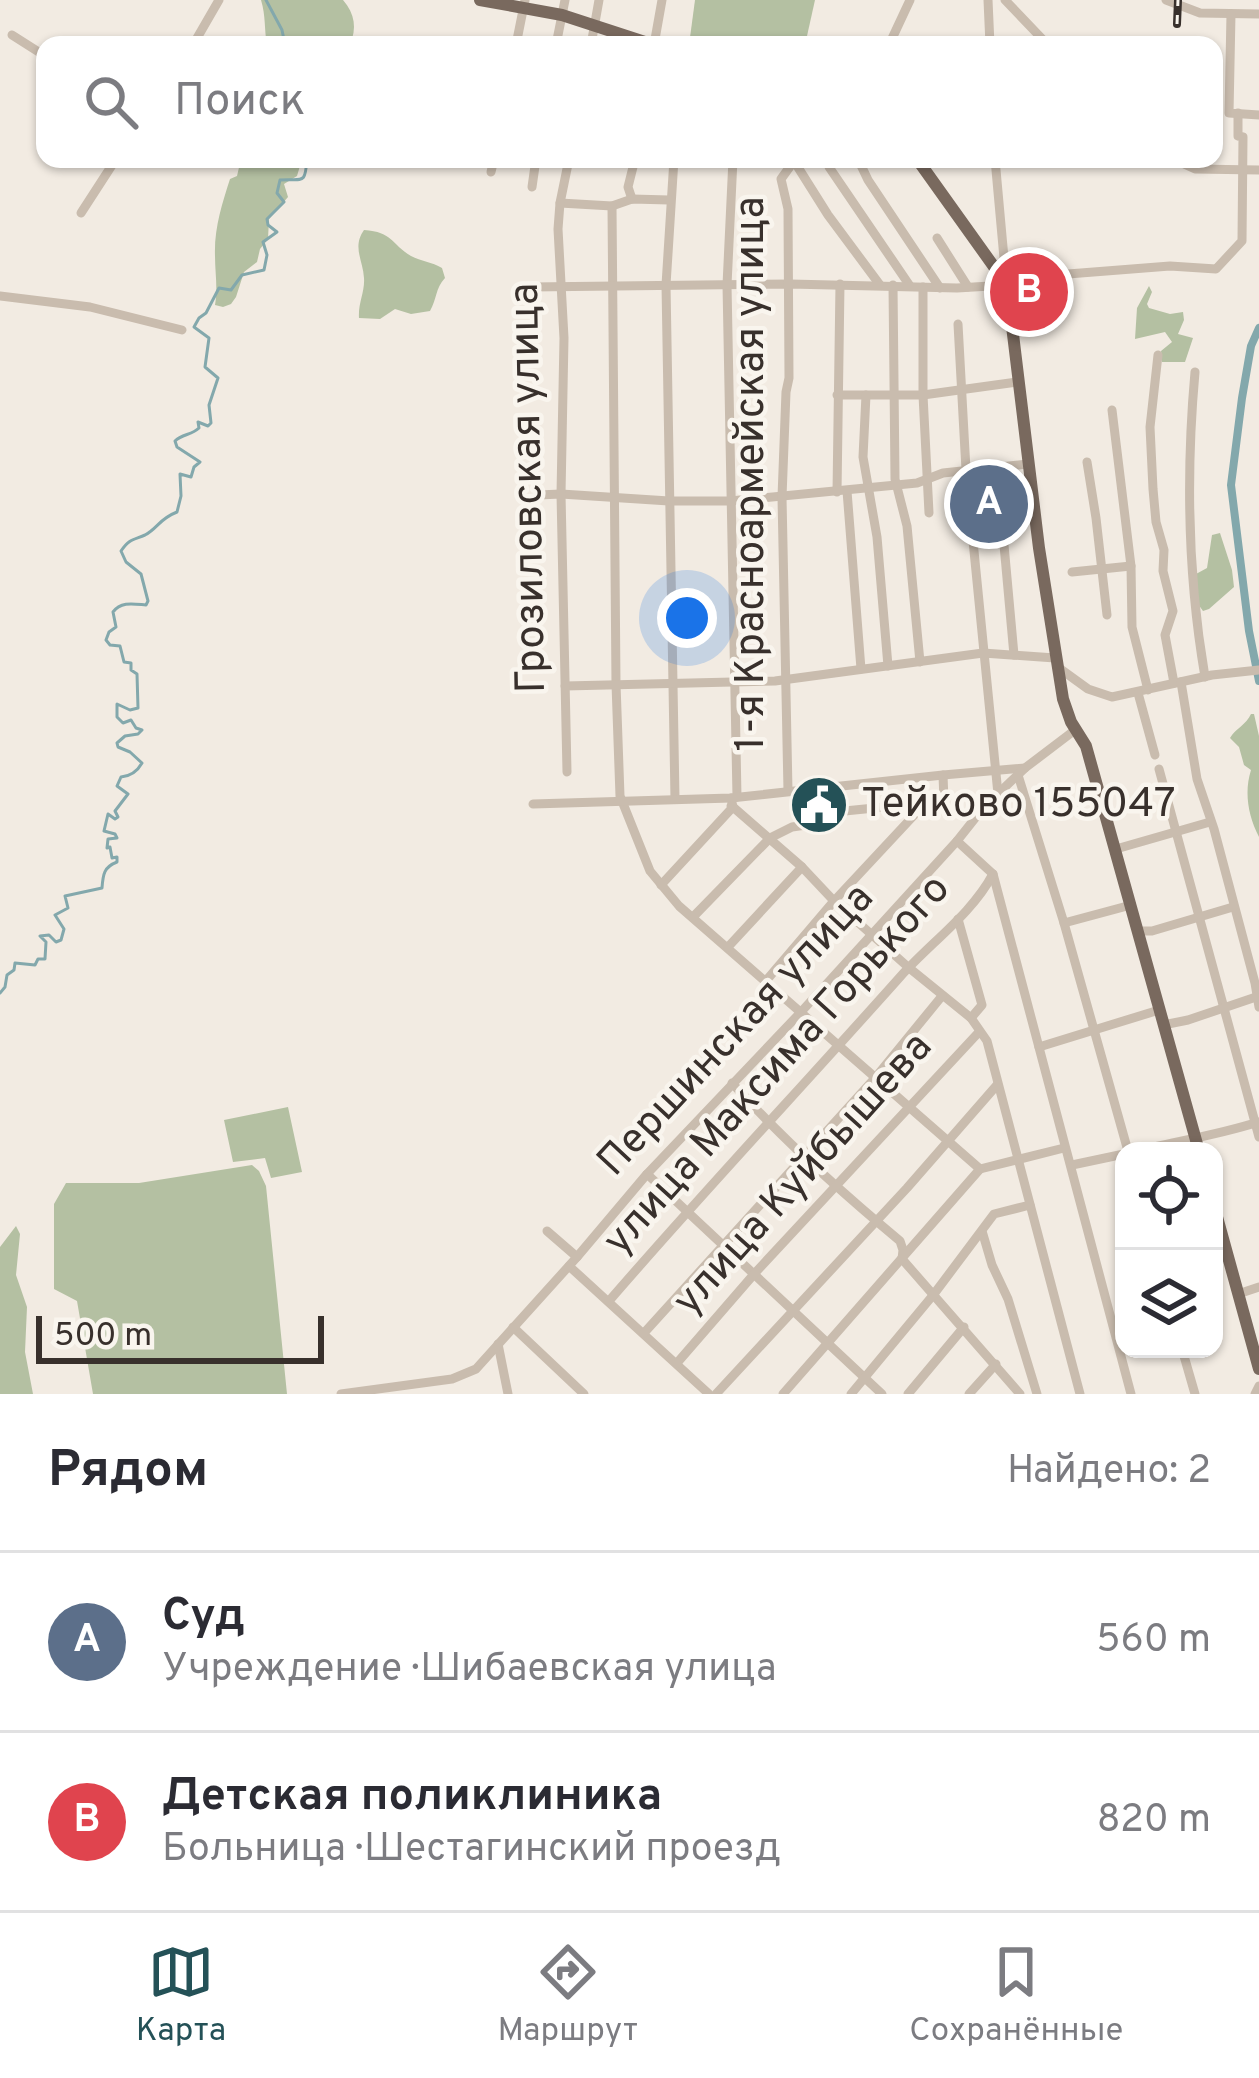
<!DOCTYPE html>
<html lang="ru">
<head>
<meta charset="utf-8">
<style>
  body { margin:0; font-family:Overpass,sans-serif; background:#f7f7f7; color:#2b2b33 }
  .controls { position:absolute; right:36px; bottom:36px; display:grid; overflow:hidden; border-radius:24px; box-shadow:0 3px 9px #0004 }
  .controls button { width:108px; height:108px; display:grid; place-items:center; padding:0; border:0; border-bottom:3px solid #e1e1e2; background:#fff; color:#2b2b33; font:60px sans-serif }
  .scale { position:absolute; left:36px; bottom:30px; width:288px; box-sizing:border-box; padding-left:12px; border:6px solid #38302c; border-top:0; font-size:33px; line-height:42px; white-space:nowrap; color:#38302c; -webkit-text-stroke:9px #f9f5ee; paint-order:stroke }
  .you { position:absolute; left:687px; top:618px; width:42px; height:42px; margin:-30px; border:9px solid #fff; border-radius:50%; background:#1a73e8; box-shadow:0 0 0 18px #1a73e833 }
  .badge { display:grid; place-items:center; width:78px; height:78px; border-radius:50%; background:#245157; color:#fff; font-size:39px; font-weight:700 }
  .pin { position:absolute; translate:-50% -50%; border:6px solid #fff; box-shadow:0 3px 12px #0006 }
  .list { margin:0; padding:0; list-style:none }
  h2 { display:flex; justify-content:space-between; align-items:center; height:156px; margin:0; padding:0 48px; font-size:51px }
  h2 small { font-size:39px; font-weight:400; color:#7c7c81 }
  .list li { display:grid; grid-template-columns:78px 1fr auto; gap:36px; align-items:center; box-sizing:border-box; height:180px; padding:0 48px; border-top:3px solid #e1e1e2 }
  .list b { display:block; font-size:45px; white-space:nowrap }
  .list p { margin:0; font-size:39px; white-space:nowrap; color:#7c7c81 }
  .list em { font-size:39px; font-style:normal; color:#7c7c81 }
  .icon { flex:none; width:66px; height:66px; fill:none; stroke:currentColor; stroke-width:2; stroke-linecap:round; stroke-linejoin:round }
  .map { position:relative; flex:none; width:1259px; height:1394px; overflow:hidden }
  .search { position:absolute; background:#fff; box-shadow:0 3px 9px #0004; left:36px; right:36px; top:36px; height:132px; display:flex; align-items:center; gap:30px; box-sizing:border-box; padding:0 42px; border-radius:24px; color:#7c7c81; font-size:45px }
  .sheet { height:516px; background:#fff }
  nav { display:flex; justify-content:space-around; align-items:center; box-sizing:border-box; height:168px; border-top:3px solid #e1e1e2; background:#fff; font-size:33px; color:#7c7c81 }
  nav a { display:grid; justify-items:center; gap:6px }
  nav .on { color:#245157 }
  .map>svg:first-child { display:block }
  .green { fill:#b4c0a2 }
  .lines { fill:none; stroke-linecap:round; stroke-linejoin:round }
  .stream { stroke:#83a8ac; stroke-width:3 }
  .river { stroke:#83a8ac; stroke-width:8 }
  .minor { stroke:#c9bcae; stroke-width:9 }
  .major { stroke:#79695e; stroke-width:12 }
  .rail-casing { stroke:#38302c; stroke-width:8 }
  .rail { stroke:#f9f5ee; stroke-width:3; stroke-dasharray:9; stroke-linecap:butt }
  .labels { text-anchor:middle; dominant-baseline:central; stroke-width:9; stroke-linejoin:round; paint-order:stroke }
  .street-label { font-size:42px; fill:#38302c; stroke:#f9f5ee }
  .poi-label { font-size:42px; fill:#38302c; stroke:#f9f5ee; text-anchor:start }
</style>
</head>
<body>
<div class="map">
<svg width="1259" height="1394" viewBox="0 0 1259 1394">
  <rect width="100%" height="100%" fill="#f2ebe2"/>
  <!-- green -->
  <g class="green">
    <path d="M261,0H343C355,14 357,28 350,45H267C264,28 266,17 261,0Z"/>
    <path d="M695,0H815L805,45H689Z"/>
    <path d="M241,159H302L297,176L284,184L288,197L269,219L268,239L260,249L257,262L244,272L236,297L231,304L223,307L215,305C218,288 215,273 215,256C214,229 222,204 230,179L237,176Z"/>
    <path d="M364,230C393,232 391,244 411,256C421,261 432,262 442,268L445,278C435,289 437,299 430,311L411,314L395,309L380,319L359,318C358,303 365,292 364,278C363,260 352,247 364,230Z"/>
    <path d="M1149,286L1152,292L1147,304L1149,308L1170,314L1183,312L1184,320L1178,334L1193,338L1185,362H1162L1161,351L1172,342L1165,332L1135,339L1137,308Z"/>
    <path d="M1220,533L1232,570L1234,587L1209,609L1203,611L1198,604L1196,574L1207,568L1212,535Z"/>
    <path d="M1251,714H1254L1259,736V837C1248,816 1244,792 1251,770L1244,765L1239,747L1230,738C1236,728 1246,725 1251,714Z"/>
    <path d="M288,1107L302,1172L271,1178L265,1158L233,1162L224,1120Z"/>
    <path d="M252,1165L259,1171L266,1186L287,1394H93L77,1301L54,1289V1204L66,1183H139Z"/>
    <path d="M16,1226L20,1234L16,1275L27,1307L25,1352L33,1394H0V1247Z"/>
  </g>
  <g class="lines">
    <!-- stream -->
    <g class="stream">
      <path d="M266,0L282,30L285,45"/>
      <path d="M0,993L5,987L7,975L14,970L15,963L35,965L38,959H45L46,942L40,936L49,935L56,942L61,940L64,929L55,915L68,908L65,896L102,888C103,874 104,867 117,862V857L112,858L110,847L107,848L108,839L117,838L115,834L104,831L108,814L115,819L118,817L115,811L128,794L117,786L121,777C131,776 137,772 142,763L130,752L118,747L117,743L125,736L138,734L142,730L136,728L131,720L123,723L117,717V704L130,710L138,708L137,674L131,670V663L124,662L120,646L110,645L106,640L109,632L116,627L113,612C121,601 134,604 146,605L148,601L141,574L126,562L121,551C129,539 133,540 145,535C158,528 159,519 177,512L181,496L180,474L191,477L194,467L200,462L177,447L175,441C182,434 192,435 199,428L198,422L208,426L211,423L209,405L218,378L205,367L209,338L194,327L199,318L206,313L219,288L231,290L242,275L264,270L267,255L263,242L277,232L268,225L267,219L284,202L277,193L280,180C303,178 305,186 307,159"/>
    </g>
    <!-- river -->
    <path class="river" d="M1259,328L1251,346L1242,398L1231,485L1249,631L1259,681"/>
    <!-- minor -->
    <g class="minor">
      <path d="M988,0L990,45"/>
      <path d="M1005,0L1048,45"/>
      <path d="M1166,0L1200,13L1259,14"/>
      <path d="M1231,14L1229,113L1259,115"/>
      <path d="M12,35L45,56"/>
      <path d="M193,45L219,0"/>
      <path d="M516,45L525,0"/>
      <path d="M556,45L565,0"/>
      <path d="M591,45L599,0"/>
      <path d="M654,45L662,0"/>
      <path d="M889,45L910,0"/>
      <path d="M674,159L666,285L675,799"/>
      <path d="M733,159L727,285L737,797"/>
      <path d="M830,159L829,167L910,286"/>
      <path d="M858,159L868,180L940,288"/>
      <path d="M995,159L1006,280"/>
      <path d="M1173,159L1195,169L1259,170"/>
      <path d="M794,161L828,215L880,285"/>
      <path d="M491,172L494,159"/>
      <path d="M532,187L536,159"/>
      <path d="M632,199L628,187L635,159"/>
      <path d="M560,203L612,206L632,199L669,200"/>
      <path d="M612,206L616,684L620,796L650,871L679,906L980,1169"/>
      <path d="M81,213L116,159"/>
      <path d="M937,238L968,287"/>
      <path d="M893,285L895,479L907,526L920,662"/>
      <path d="M531,287L790,284L957,288L1007,285L1017,278L1170,266L1216,269L1242,241L1243,137L1238,136V113"/>
      <path d="M923,287V395L929,513"/>
      <path d="M0,296L90,307L182,330"/>
      <path d="M958,324L966,470L998,794"/>
      <path d="M1158,355L1150,427L1153,489L1156,522L1164,550L1163,571L1173,611L1165,635L1174,683"/>
      <path d="M1195,372C1186,472 1188,578 1205,677"/>
      <path d="M837,395H923L1017,382"/>
      <path d="M866,395L863,457L877,537L888,666"/>
      <path d="M1112,410L1131,566L1132,627L1148,690"/>
      <path d="M1087,462L1096,518L1107,615"/>
      <path d="M997,468L1014,655"/>
      <path d="M847,491L861,669"/>
      <path d="M837,492L840,284"/>
      <path d="M532,502L538,495L561,494L669,501H730L917,483L943,473L1028,464"/>
      <path d="M1072,572L1131,566"/>
      <path d="M1059,668L1088,689L1112,697L1212,675L1259,670"/>
      <path d="M1181,682L1197,779L1214,829L1255,983L1259,1007"/>
      <path d="M565,686L775,681L983,653L1055,658"/>
      <path d="M1138,693L1155,755"/>
      <path d="M1159,769L1259,1137"/>
      <path d="M567,772L561,494L564,338L558,229L560,203L569,159"/>
      <path d="M1018,775L1064,923L1128,1151"/>
      <path d="M788,791L782,497L786,392L789,378L788,209L781,179L794,161"/>
      <path d="M731,798L733,807L802,867L834,901L908,967L971,1018L987,1041L1080,1394"/>
      <path d="M533,804L731,798L943,775L1025,768"/>
      <path d="M957,841L993,874L1131,1394"/>
      <path d="M1116,849L1210,822"/>
      <path d="M661,885L733,807L731,806"/>
      <path d="M693,917L770,838L792,827L806,825L805,815L944,801L943,775"/>
      <path d="M958,919L982,1005L971,1018"/>
      <path d="M1064,923L1131,905"/>
      <path d="M1138,931H1152L1233,907"/>
      <path d="M728,947L802,867"/>
      <path d="M765,982L834,901L917,812"/>
      <path d="M1163,1025L1188,1020L1256,997"/>
      <path d="M1039,1047L1159,1010"/>
      <path d="M732,1083C784,1141 841,1192 900,1241L903,1250L902,1259L1020,1394"/>
      <path d="M1136,1151C1177,1141 1218,1135 1258,1122"/>
      <path d="M1072,1165L1124,1154"/>
      <path d="M980,1169L1064,1148"/>
      <path d="M647,1174L882,1394"/>
      <path d="M547,1231L577,1257"/>
      <path d="M982,1231L992,1265L1008,1299L1037,1394"/>
      <path d="M569,1266L709,1394"/>
      <path d="M1238,1294L1259,1287"/>
      <path d="M609,1301C704,1191 803,1086 900,977C930,943 971,915 993,874"/>
      <path d="M513,1327L584,1394"/>
      <path d="M644,1333L875,1078L942,996"/>
      <path d="M498,1344L508,1394"/>
      <path d="M1182,1349L1195,1394"/>
      <path d="M677,1363L755,1273L979,1032"/>
      <path d="M341,1394L452,1379L476,1369L577,1257L647,1174L801,1012L957,841L984,807L1025,768L1075,730"/>
      <path d="M716,1394L907,1188L997,1085"/>
      <path d="M783,1394L980,1169"/>
      <path d="M851,1394L934,1294L994,1214L1030,1205"/>
      <path d="M908,1394L964,1327"/>
      <path d="M969,1394L996,1364"/>
      <path d="M1255,1394L1259,1386"/>
    </g>
    <!-- major -->
    <g class="major">
      <path d="M480,0L562,15L654,45"/>
      <path d="M917,159L1007,285L1039,548L1063,699L1071,722L1086,746L1199,1151"/>
      <path d="M1214,1206L1259,1369"/>
    </g>
    <!-- rail casing -->
    <g class="rail-casing">
      <path id="rail" d="M1177,24L1178,0"/>
    </g>
    <!-- rail -->
    <use href="#rail" class="rail"/>
  </g>
  <!-- icons -->
  <defs>
    <g id="civic-disc" transform="scale(3)"><circle r="9.5" fill="#245157" stroke="#f9f5ee"/><path d="M-.6-6.5H3V-4.5H.6V-3L4-1V1h2V6H-6V1h2V-1L-.6-3ZM-1.2 2.5V6h2.4V2.5Z" fill="#fff"/></g>
  </defs>
  <g fill-rule="evenodd">
    <use href="#civic-disc" x="819" y="805"/>
  </g>
  <g class="labels">
    <!-- street labels -->
    <g class="street-label">
      <text transform="translate(752 474) rotate(-90)">1-я Красноармейская улица</text>
      <text transform="translate(530 488) rotate(-91)">Грозиловская улица</text>
      <text transform="translate(737 1031) rotate(-47)">Першинская улица</text>
      <text transform="translate(778 1066) rotate(-48)">улица Максима Горького</text>
      <text transform="translate(804 1175) rotate(-48)">улица Куйбышева</text>
    </g>
    <!-- poi labels -->
    <g class="poi-label">
      <text x="861" y="805">Тейково 155047</text>
    </g>
  </g>
</svg>
<div class="controls">
<button><svg class="icon" aria-label="locate" viewBox="0 0 24 24"><circle cx="12" cy="12" r="6"/><path d="M12 2v4M12 18v4M2 12h4M18 12h4"/></svg></button>
<button><svg class="icon" aria-label="layers" viewBox="0 0 24 24"><path d="M12 4l9 5-9 5-9-5zM3 14l9 5 9-5"/></svg></button>
</div>
<div class="scale">500 m</div>
<div class="you"></div>
<div class="pin badge" style="left:989px;top:504px;background:#5c6f8a">A</div>
<div class="pin badge" style="left:1029px;top:292px;background:#e0444e">B</div>
<div class="search"><svg class="icon" aria-label="search" viewBox="0 0 24 24"><circle cx="10" cy="10" r="6"/><path d="M15 15l6 6"/></svg>Поиск</div>
</div>
<section class="sheet">
<h2>Рядом<small>Найдено: 2</small></h2>
<ul class="list">
<li><span class="badge" style="background:#5c6f8a">A</span><div><b>Суд</b><p>Учреждение · Шибаевская улица</p></div><em>560 m</em></li>
<li><span class="badge" style="background:#e0444e">B</span><div><b>Детская поликлиника</b><p>Больница · Шестагинский проезд</p></div><em>820 m</em></li>
</ul>
</section>
<nav>
<a class="on"><svg class="icon" aria-label="map" viewBox="0 0 24 24"><path d="M3 6l6-2 6 2 6-2v14l-6 2-6-2-6 2zM9 4v14M15 6v14"/></svg>Карта</a>
<a><svg class="icon" aria-label="directions" viewBox="0 0 24 24"><path d="M12 3l9 9-9 9-9-9zM9 14v-3h6M13 9l2 2-2 2"/></svg>Маршрут</a>
<a><svg class="icon" aria-label="saved" viewBox="0 0 24 24"><path d="M7 4h10v16l-5-4-5 4z"/></svg>Сохранённые</a>
</nav>
</body>
</html>
